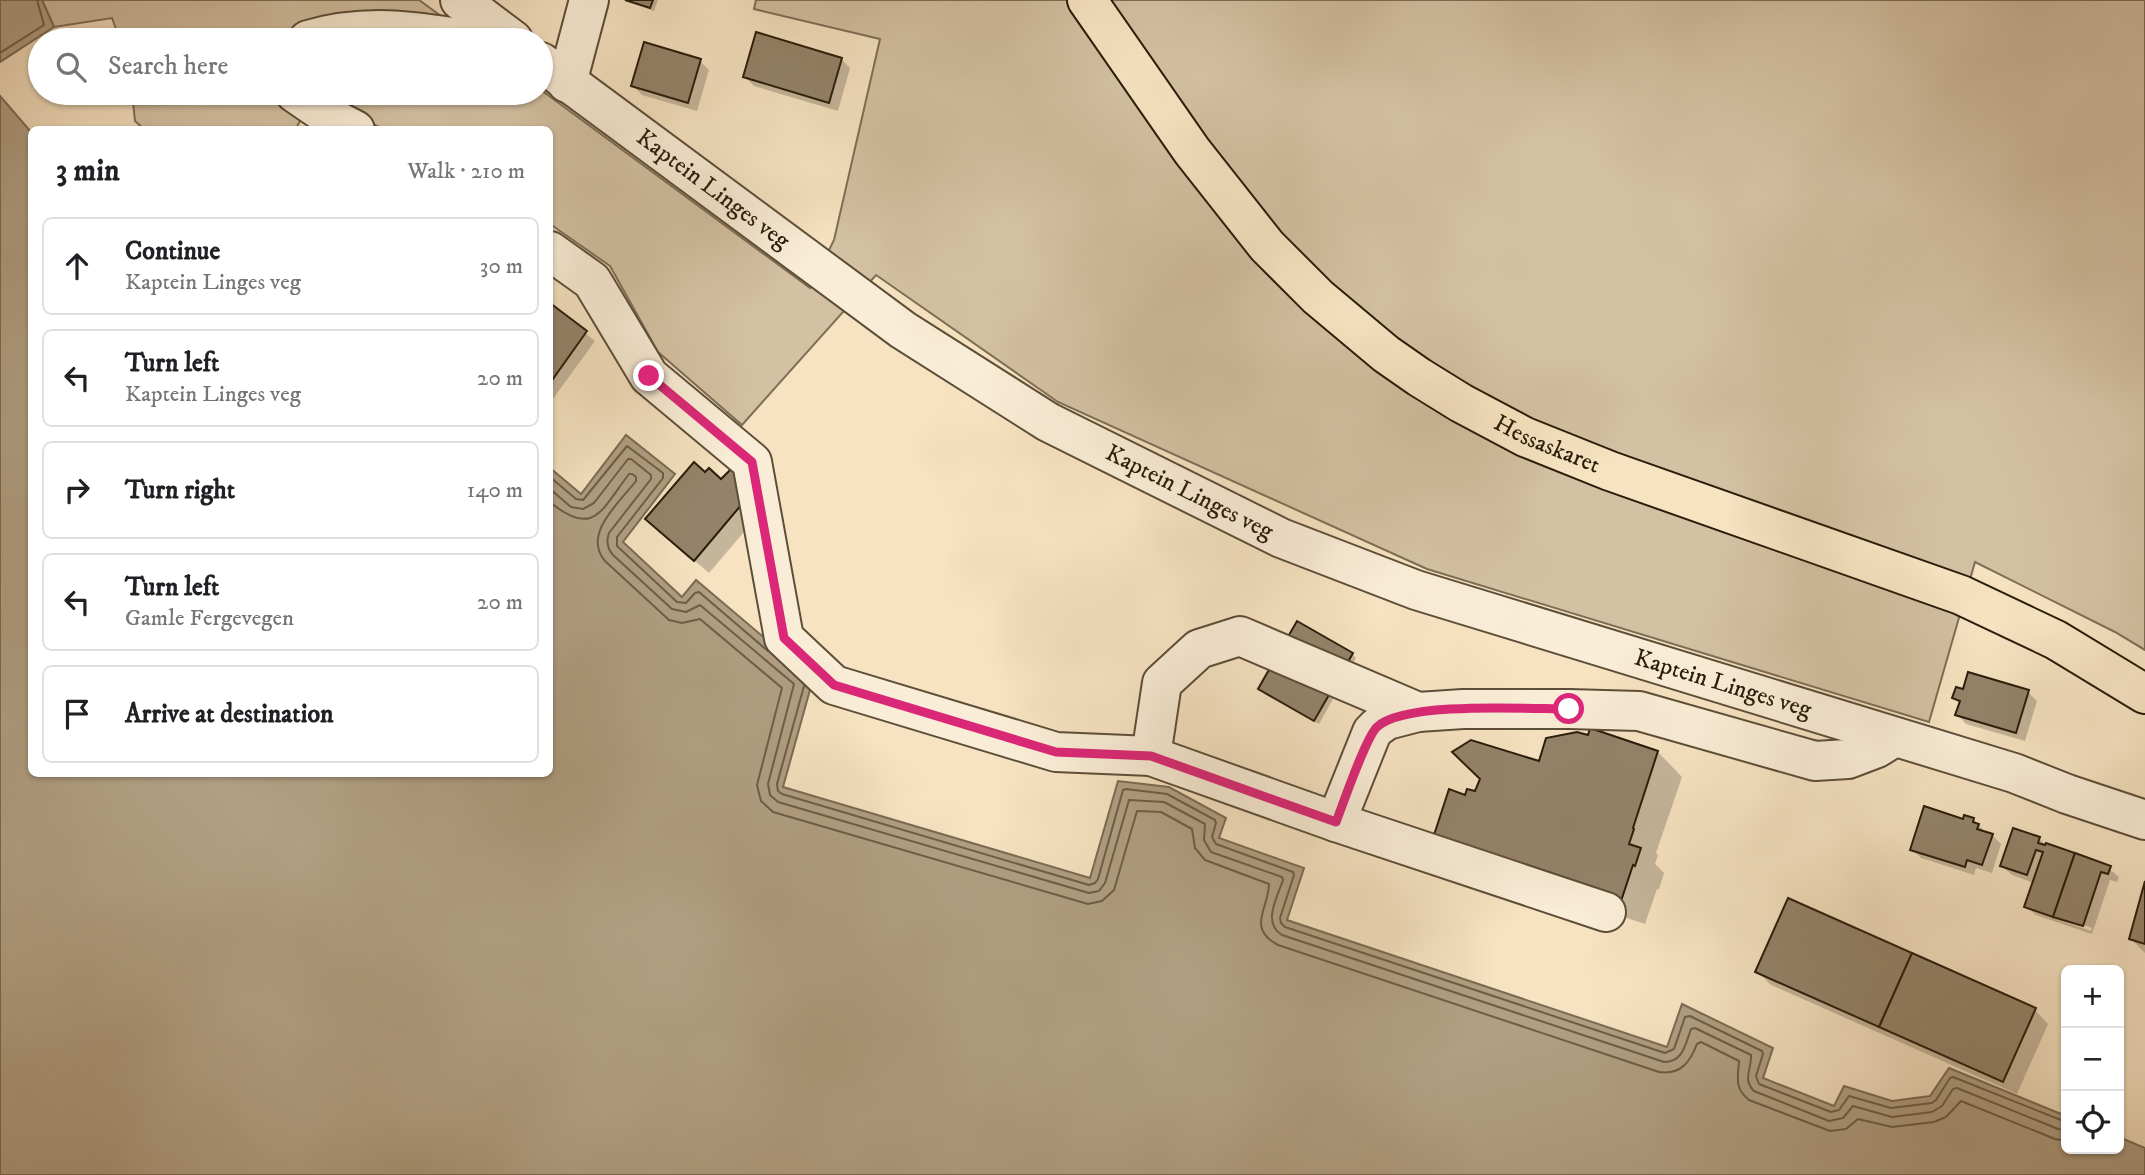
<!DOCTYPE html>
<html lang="en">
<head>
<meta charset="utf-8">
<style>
  body { margin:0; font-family:"IM FELL DW Pica",serif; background:#f2f2f2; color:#202124 }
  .controls { position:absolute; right:21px; bottom:21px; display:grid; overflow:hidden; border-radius:10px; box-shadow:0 2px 5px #0004 }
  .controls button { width:63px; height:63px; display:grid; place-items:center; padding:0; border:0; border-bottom:2px solid #e0e0e0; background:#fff; color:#202124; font:35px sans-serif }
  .stop { position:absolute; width:21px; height:21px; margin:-16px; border:5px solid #db2777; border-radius:50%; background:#fff }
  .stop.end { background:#db2777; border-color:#fff; box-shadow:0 2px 7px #0008 }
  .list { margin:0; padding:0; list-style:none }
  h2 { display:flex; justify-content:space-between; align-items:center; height:91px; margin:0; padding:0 28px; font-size:30px }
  h2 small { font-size:23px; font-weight:400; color:#757577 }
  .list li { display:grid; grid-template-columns:46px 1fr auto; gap:21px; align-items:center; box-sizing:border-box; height:98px; margin:0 14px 14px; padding:0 14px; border:2px solid #e0e0e0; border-radius:10px }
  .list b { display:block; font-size:26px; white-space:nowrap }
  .list p { margin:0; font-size:23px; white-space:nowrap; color:#757577 }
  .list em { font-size:23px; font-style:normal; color:#757577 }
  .icon { flex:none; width:38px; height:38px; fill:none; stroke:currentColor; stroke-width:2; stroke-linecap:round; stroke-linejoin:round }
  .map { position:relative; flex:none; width:2145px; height:1175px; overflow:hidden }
  .search { position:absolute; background:#fff; box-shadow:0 2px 5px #0004; left:28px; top:28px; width:525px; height:77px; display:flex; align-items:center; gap:18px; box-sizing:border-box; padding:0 24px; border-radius:38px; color:#757577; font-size:26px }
  .panel { position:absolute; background:#fff; box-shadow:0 2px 5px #0004; left:28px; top:126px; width:525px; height:651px; border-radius:10px }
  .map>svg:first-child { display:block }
  .green { fill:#d4c1a3; stroke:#7e6e56; stroke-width:2 }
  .water { fill:#b19f83; stroke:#7b6b53; stroke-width:2 }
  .shadow { fill:#0003; fill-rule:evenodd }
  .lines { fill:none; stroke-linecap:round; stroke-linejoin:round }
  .shore { stroke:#6d5e46; stroke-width:2 }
  .building { fill:#94836a; stroke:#291c0a; stroke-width:2 }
  .minor-casing { stroke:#5c4e38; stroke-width:42 }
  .major-casing { stroke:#291c0a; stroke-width:42 }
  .minor { stroke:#faedd7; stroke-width:38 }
  .major { stroke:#f7e3c2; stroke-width:38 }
  .route { stroke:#db2777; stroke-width:9 }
  .labels { text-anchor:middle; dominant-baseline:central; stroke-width:5; stroke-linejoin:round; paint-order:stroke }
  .street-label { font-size:24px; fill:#291c0a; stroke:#faedd7 }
</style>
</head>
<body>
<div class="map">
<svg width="2145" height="1175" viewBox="0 0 2145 1175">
  <rect width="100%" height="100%" fill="#f7e3c2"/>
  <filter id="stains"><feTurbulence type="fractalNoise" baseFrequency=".00286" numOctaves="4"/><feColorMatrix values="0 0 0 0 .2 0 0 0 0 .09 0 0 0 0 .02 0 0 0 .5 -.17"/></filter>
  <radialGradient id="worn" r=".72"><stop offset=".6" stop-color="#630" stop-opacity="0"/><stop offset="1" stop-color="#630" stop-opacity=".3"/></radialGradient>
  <!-- green -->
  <g class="green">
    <path d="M42,0H419L474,40H120L112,18L54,27Z"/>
    <path d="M756,0H2145V650L2115,632L1975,562L1929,722L1427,569L1058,402L876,275L742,425L658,352L610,266L550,224V130L383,129L313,94L296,129H144L135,121L132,93H541V90L810,288L834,240L880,39L754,9Z"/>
  </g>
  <!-- water -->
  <g class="water">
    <path d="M0,0H42L54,27L0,62Z"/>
    <path d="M0,96L32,133V774H550V468L581,494L626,435L675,474L623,542L682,597L696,580L813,679L783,787L1090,878L1118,781L1169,787L1226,818L1219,838L1304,868L1287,920L1667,1047L1682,1004L1773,1048L1763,1078L1834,1106L1844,1086L1892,1101L1930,1096L1949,1068L2066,1116V1149H2119V1137L2145,1148V1175H0Z"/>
  </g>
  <!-- shadow -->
  <g class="shadow">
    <path d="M625,0H658L654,11Z"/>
    <path d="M841,59L850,68L838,111L754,86L745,77Z"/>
    <path d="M700,61L709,70L697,111L642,95L633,86Z"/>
    <path d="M550,305L595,341L550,403Z"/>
    <path d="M709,470L755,519L709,573L661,532Z"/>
    <path d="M1352,654L1356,658L1319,724L1260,689Z"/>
    <path d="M2028,692L2037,701L2025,741L1966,724L1957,714L1960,704L1954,698Z"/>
    <path d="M1658,752L1682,777L1656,853L1658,855L1655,864L1664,873L1659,889H1657L1645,924L1459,862L1466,797L1540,764Z"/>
    <path d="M1965,817L1974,820L1986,833L1992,835L2001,844L1992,873L1976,868L1974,875L1921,858L1912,849L1964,821Z"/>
    <path d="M2039,839L2045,844L2103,864L2119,877L2117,882L2110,880L2092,934L2036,915L2026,906L2034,883L2012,875L2002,866ZM2035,908L2092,928L2091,931L2035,912Z"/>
    <path d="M2145,888V953L2131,939Z"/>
    <path d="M1757,971L2035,1010L2048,1024L2017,1094L1771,985Z"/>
  </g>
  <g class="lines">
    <!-- shore -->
    <g class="shore">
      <path d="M0,53L44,25L37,0"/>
      <path d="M550,477L576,499L583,500L627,446L663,473V478L617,537V546L677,602L686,603L695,593L699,592L768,651"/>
      <path d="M550,489L571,507L583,509L594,503L628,459H631L651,475V479L609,533C606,541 607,548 613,555L672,609L686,612L700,605L794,684L768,784L770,795L778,802L1089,893L1099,891L1105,883L1129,800L1164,802L1205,824L1204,840L1211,852L1282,877L1283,880C1277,898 1262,923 1282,935L1664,1062C1683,1062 1685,1045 1691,1029L1695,1028L1751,1055C1752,1069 1742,1079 1754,1091L1829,1121L1843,1118L1853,1106L1892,1117L1932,1112L1942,1106L1953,1089L1957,1088L2058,1129L2066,1130"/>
      <path d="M550,502C594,539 602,509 629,474H632L636,477V481C619,503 582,534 605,561L669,620L682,623L700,619L782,688L757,785L761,801L773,812L1088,904L1102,901L1114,890L1137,811L1161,812L1192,829L1195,848L1205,860L1269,884C1269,908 1246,928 1278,945L1659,1072C1681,1075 1690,1062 1697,1044L1701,1042L1739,1061C1738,1077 1734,1088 1749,1100L1830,1131L1846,1129L1858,1119L1892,1127L1934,1122L1946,1117L1961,1101L2055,1139L2066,1141"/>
      <path d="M804,686L777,784L778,791L782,794L1089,885L1095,883L1098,879L1123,790L1126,789L1167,794L1215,820L1216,823L1212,837L1216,844L1293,872L1294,875L1280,918L1281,923L1285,927L1665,1053L1674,1049L1685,1017L1690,1016L1762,1051L1763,1054L1756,1076L1759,1084L1831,1112L1839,1110L1849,1096L1891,1108L1932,1103L1936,1100L1950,1078L1953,1077L2066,1122"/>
    </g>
  </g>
  <!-- building -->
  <g class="building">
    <path d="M625,0H653L650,8Z"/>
    <path d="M756,32L842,58L829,103L743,77Z"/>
    <path d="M644,42L701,59L688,103L631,86Z"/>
    <path d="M550,303L587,331L550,383Z"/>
    <path d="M694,462L705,472L709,468L721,479L731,469L753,487L742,504L694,561L645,519Z"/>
    <path d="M1297,621L1353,653L1314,721L1258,689Z"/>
    <path d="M1968,672L2029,690L2016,733L1955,715L1960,701L1952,698L1956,687L1963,689Z"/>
    <path d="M1590,728L1658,751L1633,828L1634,829L1629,844L1641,848L1635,866L1633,865L1621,901L1433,838L1449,789L1465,795L1467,789L1475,791L1480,779L1452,752L1471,740L1539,761L1546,738L1577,732L1588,735Z"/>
    <path d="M1924,806L1963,819L1964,815L1974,818L1973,822L1979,824L1977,829L1993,834L1982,865L1967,860L1965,867L1910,850Z"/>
    <path d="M2013,828L2040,837L2038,843L2045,845L2046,843L2075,853L2053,917L2024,907L2043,852L2036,850L2027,875L2000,866Z"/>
    <path d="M2075,853L2111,866L2108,874L2101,872L2083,926L2053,917Z"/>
    <path d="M2145,881V944L2129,939Z"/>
    <path d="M1788,898L1912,953L1879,1027L1755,972Z"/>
    <path d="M1912,953L2036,1008L2003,1082L1879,1027Z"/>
  </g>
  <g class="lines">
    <!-- minor casing -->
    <g class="minor-casing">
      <g id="minor">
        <path d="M460,0L513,40"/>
        <path d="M308,40C365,23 414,31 472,40"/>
        <path id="s1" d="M541,62L903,330L1048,422L1281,538L1416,590L2014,773L2067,794L2145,820"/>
        <path d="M567,83L589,0"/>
        <path d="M295,93L330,117L355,130"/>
        <path d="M550,251L592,281L649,376L752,462L784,638L834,685L1056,752L1151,756"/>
        <path d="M1418,712L1240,636L1199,649L1162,683L1151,756L1336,822L1606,912"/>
        <path d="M1336,822L1372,732L1377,727L1387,720L1418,712L1463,709H1569L1639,711L1815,761L1848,759L1877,748L1893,738"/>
      </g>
    </g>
    <!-- major casing -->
    <g class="major-casing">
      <g id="major">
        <path id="s2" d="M1087,0L1192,151L1267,246L1318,297L1386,354L1419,377L1461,403L1525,437L1610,471L1961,595L2056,640L2145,694"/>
      </g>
    </g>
    <!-- minor -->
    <use href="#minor" class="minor"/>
    <!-- major -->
    <use href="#major" class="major"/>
  </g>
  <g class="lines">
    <!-- route -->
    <path class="route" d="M649,376L752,462L784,638L834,685L1056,752L1151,756L1336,822C1343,804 1366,737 1377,727C1405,701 1529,709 1569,709"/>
  </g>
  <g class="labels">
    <!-- street labels -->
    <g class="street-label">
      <text stroke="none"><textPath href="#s1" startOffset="214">Kaptein Linges veg</textPath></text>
      <text stroke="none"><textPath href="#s2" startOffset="651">Hessaskaret</textPath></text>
      <text stroke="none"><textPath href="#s1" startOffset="780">Kaptein Linges veg</textPath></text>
      <text stroke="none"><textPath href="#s1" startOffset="1348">Kaptein Linges veg</textPath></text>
    </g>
  </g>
  <rect width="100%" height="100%" filter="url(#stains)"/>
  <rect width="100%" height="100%" fill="url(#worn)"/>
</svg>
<div class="controls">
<button>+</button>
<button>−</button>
<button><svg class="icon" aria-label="locate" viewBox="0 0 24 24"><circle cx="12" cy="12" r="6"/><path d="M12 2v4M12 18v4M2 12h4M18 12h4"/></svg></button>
</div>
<div class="stop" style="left:1569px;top:709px"></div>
<div class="stop end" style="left:649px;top:376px"></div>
<div class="search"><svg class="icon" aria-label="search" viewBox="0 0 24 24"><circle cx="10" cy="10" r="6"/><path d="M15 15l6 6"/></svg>Search here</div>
<section class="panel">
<h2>3 min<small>Walk · 210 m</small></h2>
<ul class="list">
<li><svg class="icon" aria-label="ahead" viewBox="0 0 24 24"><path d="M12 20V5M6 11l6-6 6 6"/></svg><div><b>Continue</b><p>Kaptein Linges veg</p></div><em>30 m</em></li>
<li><svg class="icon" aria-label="left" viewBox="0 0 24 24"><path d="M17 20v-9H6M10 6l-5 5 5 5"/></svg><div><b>Turn left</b><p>Kaptein Linges veg</p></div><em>20 m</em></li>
<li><svg class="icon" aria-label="right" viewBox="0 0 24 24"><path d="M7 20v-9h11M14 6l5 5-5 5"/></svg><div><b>Turn right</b></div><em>140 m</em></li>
<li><svg class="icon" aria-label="left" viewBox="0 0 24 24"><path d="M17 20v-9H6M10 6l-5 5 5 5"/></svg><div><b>Turn left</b><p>Gamle Fergevegen</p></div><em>20 m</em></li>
<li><svg class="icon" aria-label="arrive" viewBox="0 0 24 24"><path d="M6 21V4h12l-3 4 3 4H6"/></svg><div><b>Arrive at destination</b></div></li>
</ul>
</section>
</div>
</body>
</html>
